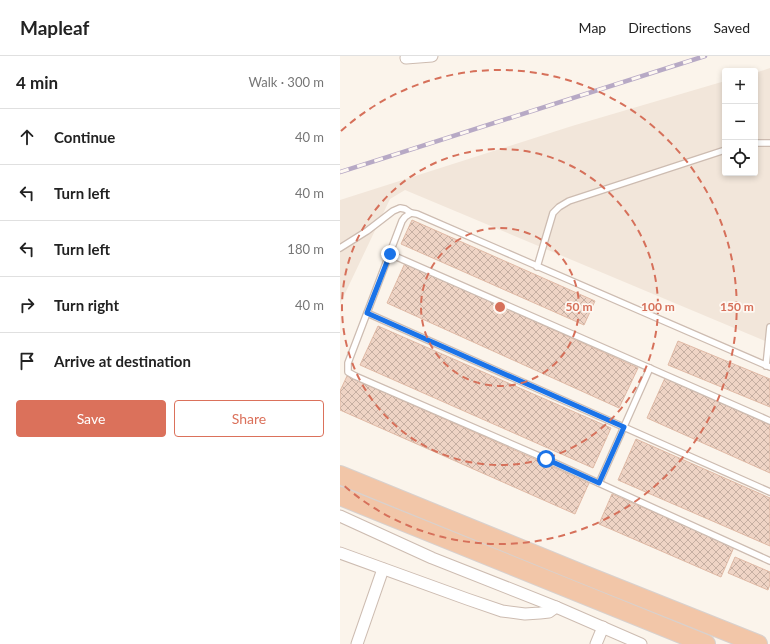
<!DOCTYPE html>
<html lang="en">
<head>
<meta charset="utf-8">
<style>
  body { margin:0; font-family:Lato,sans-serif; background:#f6f6f6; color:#222 }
  .controls { position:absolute; right:12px; top:12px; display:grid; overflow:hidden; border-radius:4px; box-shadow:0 2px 6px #0003 }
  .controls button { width:36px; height:36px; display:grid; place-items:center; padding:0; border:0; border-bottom:1px solid #e0e0e0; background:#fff; color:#222; font:20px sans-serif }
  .stop { position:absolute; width:12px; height:12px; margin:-9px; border:3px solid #1a73e8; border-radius:50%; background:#fff }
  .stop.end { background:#1a73e8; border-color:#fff; box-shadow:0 1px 4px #0008 }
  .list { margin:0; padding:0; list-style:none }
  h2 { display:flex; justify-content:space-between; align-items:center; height:52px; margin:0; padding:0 16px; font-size:17px }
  h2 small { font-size:13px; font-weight:400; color:#767676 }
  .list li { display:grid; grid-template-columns:26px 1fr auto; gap:12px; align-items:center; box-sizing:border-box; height:56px; padding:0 16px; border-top:1px solid #e0e0e0 }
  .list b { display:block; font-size:15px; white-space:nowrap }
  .list em { font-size:13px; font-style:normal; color:#767676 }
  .actions { display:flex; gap:8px; padding:12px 16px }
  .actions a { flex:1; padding:9px 0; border:1px solid #db715b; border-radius:4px; text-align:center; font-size:14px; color:#db715b }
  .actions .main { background:#db715b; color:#fff }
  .icon { flex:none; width:22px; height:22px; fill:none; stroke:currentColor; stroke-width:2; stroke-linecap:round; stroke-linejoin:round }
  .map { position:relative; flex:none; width:430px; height:588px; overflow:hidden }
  header { display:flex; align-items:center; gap:24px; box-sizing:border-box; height:56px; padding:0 20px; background:#fff; border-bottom:1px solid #e0e0e0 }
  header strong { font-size:19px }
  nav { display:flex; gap:22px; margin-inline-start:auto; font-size:14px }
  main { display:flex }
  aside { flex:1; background:#fff }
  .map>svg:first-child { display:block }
  .residential { fill:#f2e6da }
  .building { fill:url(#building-cross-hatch); stroke:#e0baa6 }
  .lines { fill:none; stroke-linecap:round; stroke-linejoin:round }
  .service-casing { stroke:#cdbcb1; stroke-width:8 }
  .minor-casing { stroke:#cdbcb1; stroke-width:13 }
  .trunk-casing { stroke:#d8d1ce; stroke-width:20 }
  .service { stroke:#fff; stroke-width:5.5 }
  .minor { stroke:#fff; stroke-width:11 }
  .trunk { stroke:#f2c6a8; stroke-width:18 }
  .rail-casing { stroke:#b7a9c5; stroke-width:4.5 }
  .rail { stroke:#fef8f2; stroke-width:3; stroke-dasharray:9; stroke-linecap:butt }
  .route { stroke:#1a73e8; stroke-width:5 }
  .ring { fill:none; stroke:#d6705a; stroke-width:2; stroke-dasharray:7 5 }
  .centre { fill:#d6705a; stroke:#fef8f2; stroke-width:2 }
  .ring-label { font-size:12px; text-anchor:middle; font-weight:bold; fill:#d6705a; stroke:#fef8f2; stroke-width:3.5; stroke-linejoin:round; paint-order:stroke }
</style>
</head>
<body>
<header>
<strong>Mapleaf</strong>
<nav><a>Map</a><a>Directions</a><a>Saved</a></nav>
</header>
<main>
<aside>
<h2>4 min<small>Walk · 300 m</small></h2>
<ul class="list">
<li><svg class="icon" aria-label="ahead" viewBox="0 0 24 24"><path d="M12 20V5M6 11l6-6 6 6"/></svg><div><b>Continue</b></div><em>40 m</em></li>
<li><svg class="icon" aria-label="left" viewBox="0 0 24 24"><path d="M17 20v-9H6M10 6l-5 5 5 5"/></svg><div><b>Turn left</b></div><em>40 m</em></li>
<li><svg class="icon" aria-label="left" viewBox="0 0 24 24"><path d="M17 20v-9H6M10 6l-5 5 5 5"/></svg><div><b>Turn left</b></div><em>180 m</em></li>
<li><svg class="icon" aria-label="right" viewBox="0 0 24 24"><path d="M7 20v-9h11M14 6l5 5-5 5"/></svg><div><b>Turn right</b></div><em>40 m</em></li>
<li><svg class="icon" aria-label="arrive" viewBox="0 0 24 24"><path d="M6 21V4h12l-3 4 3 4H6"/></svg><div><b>Arrive at destination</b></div></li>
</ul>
<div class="actions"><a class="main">Save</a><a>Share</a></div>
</aside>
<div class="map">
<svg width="430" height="588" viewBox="0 0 430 588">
  <defs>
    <pattern id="building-cross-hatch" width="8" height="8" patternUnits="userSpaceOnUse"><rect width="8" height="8" fill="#efd4c5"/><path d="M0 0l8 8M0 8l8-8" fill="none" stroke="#c6afa2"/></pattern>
  </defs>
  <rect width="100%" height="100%" fill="#fbf4eb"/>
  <!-- residential -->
  <path class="residential" d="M430,12V287L65,134L50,143L0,248V144L232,70L385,25V117H415V17Z"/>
  <!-- building -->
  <g class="building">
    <path d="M72,164L255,245L244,269L61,188Z"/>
    <path d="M65,207L298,312L279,352L47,247Z"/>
    <path d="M38,270L271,372L253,412L20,309Z"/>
    <path d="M338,285L430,323V351L328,309Z"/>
    <path d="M7,320L249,427L235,458L0,354V335Z"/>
    <path d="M325,322L430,369V417L307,362Z"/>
    <path d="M296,383L430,442V490L278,424Z"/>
    <path d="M272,438L394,491L381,521L259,468Z"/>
    <path d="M395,501L430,516V528L428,534L388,517Z"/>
  </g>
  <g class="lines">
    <!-- service casing -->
    <g class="service-casing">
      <g id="service">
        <path d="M415,87H430"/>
        <path d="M0,192L27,175L53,155L60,152L65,153L71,157"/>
        <path d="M50,198L430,365"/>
        <path d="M197,211L213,157L219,151L229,145L385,94"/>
        <path d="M27,257L430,436"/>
        <path d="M426,310L430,271"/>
        <path d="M430,311L77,158L71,157L65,161L62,165L8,307V316L15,320L206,403L430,505"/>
        <path d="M259,427L310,312"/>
      </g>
    </g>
    <!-- minor casing -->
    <g class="minor-casing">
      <g id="minor">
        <path d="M66,2L92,0"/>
        <path d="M0,460L92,502L216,551L301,588"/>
        <path d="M0,497L127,543L162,555L185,558L200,557L209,556L216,551"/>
        <path d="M17,588L43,513"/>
        <path d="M256,588L263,571"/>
      </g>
    </g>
    <!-- trunk casing -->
    <g class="trunk-casing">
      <g id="trunk">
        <path d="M0,419L245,519L418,588"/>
        <path d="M0,440L366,588"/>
      </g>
    </g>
    <!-- service -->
    <use href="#service" class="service"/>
    <!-- minor -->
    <use href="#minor" class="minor"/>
    <!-- trunk -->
    <use href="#trunk" class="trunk"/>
    <!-- rail casing -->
    <g class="rail-casing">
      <path id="rail" d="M0,116L365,0"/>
    </g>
    <!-- rail -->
    <use href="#rail" class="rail"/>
  </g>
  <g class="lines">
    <!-- route -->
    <path class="route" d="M50,198L27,257L284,371L259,427L206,403"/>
  </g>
  <!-- distance rings -->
  <g class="ring">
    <circle cx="160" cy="251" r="79"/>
    <circle cx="160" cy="251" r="158"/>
    <path d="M1 75A237 237 0 1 1 1 427"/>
  </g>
  <circle cx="160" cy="251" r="6" class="centre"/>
  <g class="ring-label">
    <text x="239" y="255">50 m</text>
    <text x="318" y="255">100 m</text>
    <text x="397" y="255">150 m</text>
  </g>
</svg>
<div class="controls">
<button>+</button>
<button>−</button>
<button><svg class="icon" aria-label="locate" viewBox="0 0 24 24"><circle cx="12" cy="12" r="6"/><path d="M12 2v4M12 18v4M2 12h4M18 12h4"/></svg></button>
</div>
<div class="stop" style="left:206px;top:403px"></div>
<div class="stop end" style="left:50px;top:198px"></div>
</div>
</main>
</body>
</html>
